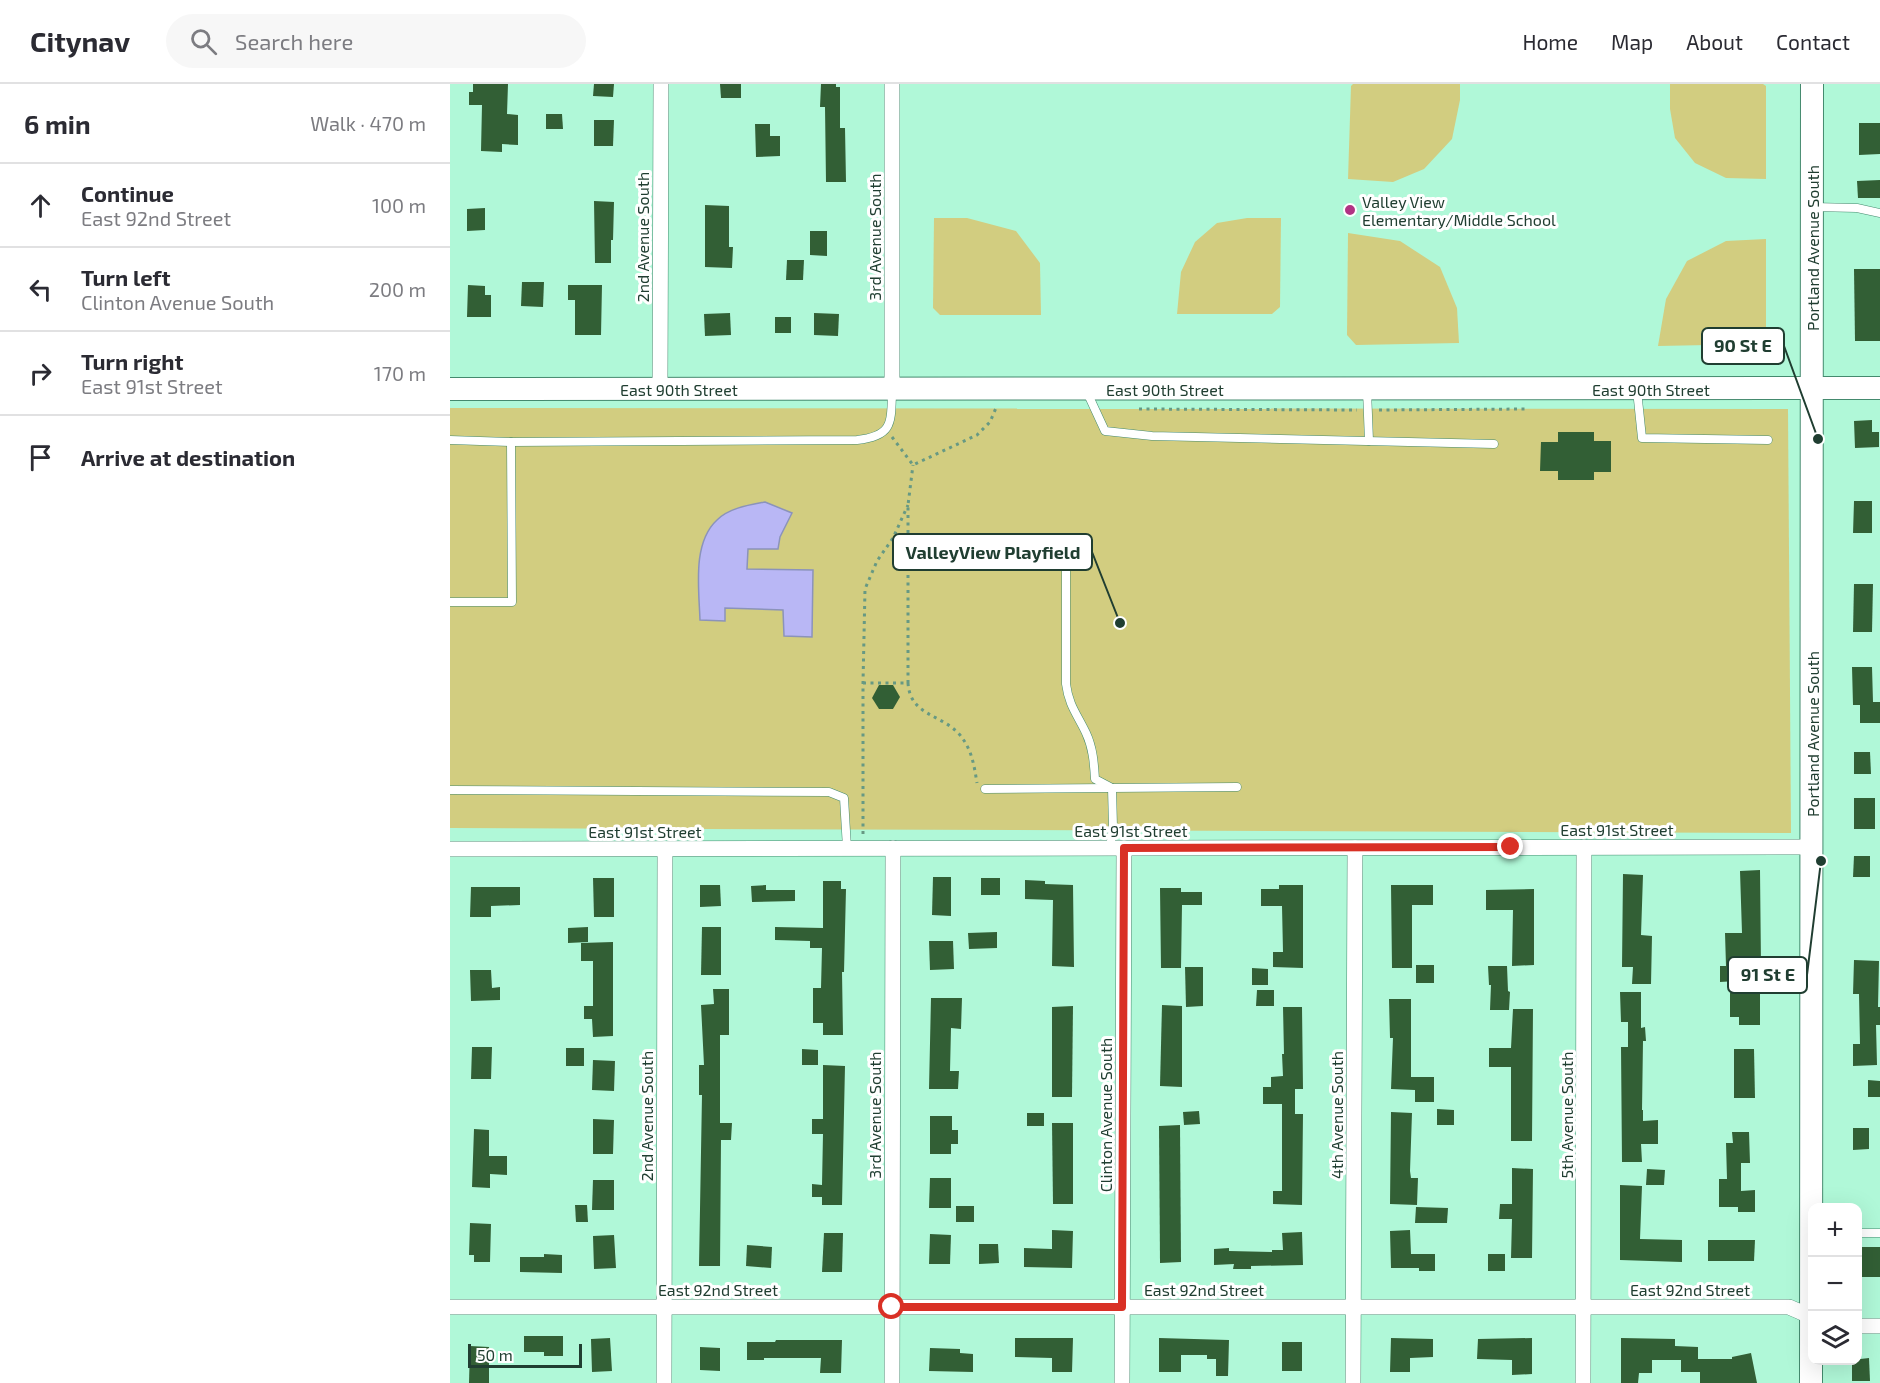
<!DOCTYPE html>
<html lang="en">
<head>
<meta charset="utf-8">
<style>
  body { margin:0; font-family:"Exo 2",sans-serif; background:#f7f7f7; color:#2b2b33 }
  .controls { position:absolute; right:18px; bottom:18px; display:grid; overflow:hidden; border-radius:12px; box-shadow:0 6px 24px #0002 }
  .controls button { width:54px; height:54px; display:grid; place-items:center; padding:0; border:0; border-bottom:2px solid #e1e1e2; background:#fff; color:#2b2b33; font:30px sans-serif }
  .scale { position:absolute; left:18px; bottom:15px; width:114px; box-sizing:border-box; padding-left:6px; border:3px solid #203e31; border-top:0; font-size:16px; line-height:21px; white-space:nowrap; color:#203e31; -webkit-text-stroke:4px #fff; paint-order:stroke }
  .stop { position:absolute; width:18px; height:18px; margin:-14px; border:4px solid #d93025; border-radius:50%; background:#fff }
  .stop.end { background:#d93025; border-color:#fff; box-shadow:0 2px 6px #0008 }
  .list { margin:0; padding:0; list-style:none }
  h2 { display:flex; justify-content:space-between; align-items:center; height:78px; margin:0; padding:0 24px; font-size:26px }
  h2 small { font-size:20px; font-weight:400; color:#7c7c81 }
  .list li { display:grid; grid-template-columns:39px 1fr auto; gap:18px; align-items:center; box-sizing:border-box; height:84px; padding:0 24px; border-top:2px solid #e1e1e2 }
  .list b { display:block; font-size:22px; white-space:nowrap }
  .list p { margin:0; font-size:20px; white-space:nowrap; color:#7c7c81 }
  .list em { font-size:20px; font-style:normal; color:#7c7c81 }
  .icon { flex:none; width:33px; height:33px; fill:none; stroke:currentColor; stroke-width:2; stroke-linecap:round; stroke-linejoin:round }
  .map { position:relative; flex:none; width:1430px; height:1299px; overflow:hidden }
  header { display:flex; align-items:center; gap:36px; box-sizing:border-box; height:84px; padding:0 30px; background:#fff; border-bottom:2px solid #e1e1e2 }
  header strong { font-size:28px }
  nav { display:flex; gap:33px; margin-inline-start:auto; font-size:21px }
  .search { width:420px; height:54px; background:#f7f7f7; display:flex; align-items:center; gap:15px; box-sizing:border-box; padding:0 21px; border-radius:33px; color:#7c7c81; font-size:22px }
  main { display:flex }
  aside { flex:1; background:#fff }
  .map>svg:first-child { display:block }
  .green { fill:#d2cd80 }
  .water { fill:#b9b7f5; stroke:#8b93ba; stroke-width:1.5 }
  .building { fill:#325f35 }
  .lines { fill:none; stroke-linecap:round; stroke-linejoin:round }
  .lane-casing { stroke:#448a6e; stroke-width:9 }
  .street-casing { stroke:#448a6e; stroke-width:16 }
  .secondary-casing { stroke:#448a6e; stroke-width:24 }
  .path { stroke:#679983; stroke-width:3; stroke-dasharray:3 4.5; stroke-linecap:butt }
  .lane { stroke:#fff; stroke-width:8 }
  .street { stroke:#fff; stroke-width:15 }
  .secondary { stroke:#fff; stroke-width:22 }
  .route { stroke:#d93025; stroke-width:8 }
  .poi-dot { fill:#b13484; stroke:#fff; stroke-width:2 }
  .labels { text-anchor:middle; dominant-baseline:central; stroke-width:6; stroke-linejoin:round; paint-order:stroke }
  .poi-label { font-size:16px; fill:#203e31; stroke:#fff; text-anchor:start }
  .street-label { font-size:16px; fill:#203e31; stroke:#fff }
  .leader { fill:none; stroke:#203e31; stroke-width:2 }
  .callout-dot { fill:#203e31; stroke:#fff; stroke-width:2 }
  .callout { fill:#fff; stroke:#203e31; stroke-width:2 }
  .callout-label { font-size:18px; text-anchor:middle; font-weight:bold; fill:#203e31 }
</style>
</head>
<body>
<header>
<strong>Citynav</strong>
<div class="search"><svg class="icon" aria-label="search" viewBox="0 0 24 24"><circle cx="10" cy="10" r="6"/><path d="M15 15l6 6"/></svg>Search here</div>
<nav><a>Home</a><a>Map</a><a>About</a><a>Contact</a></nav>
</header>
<main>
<aside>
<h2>6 min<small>Walk · 470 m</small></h2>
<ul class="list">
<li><svg class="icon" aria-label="ahead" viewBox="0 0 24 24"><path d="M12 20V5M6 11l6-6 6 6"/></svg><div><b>Continue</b><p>East 92nd Street</p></div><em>100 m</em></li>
<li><svg class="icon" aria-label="left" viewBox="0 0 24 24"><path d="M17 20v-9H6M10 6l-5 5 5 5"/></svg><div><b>Turn left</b><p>Clinton Avenue South</p></div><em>200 m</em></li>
<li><svg class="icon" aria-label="right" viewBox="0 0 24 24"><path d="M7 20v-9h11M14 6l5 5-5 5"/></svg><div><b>Turn right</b><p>East 91st Street</p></div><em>170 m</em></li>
<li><svg class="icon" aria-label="arrive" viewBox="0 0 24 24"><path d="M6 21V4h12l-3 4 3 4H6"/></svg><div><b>Arrive at destination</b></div></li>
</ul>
</aside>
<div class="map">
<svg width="1430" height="1299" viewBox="0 0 1430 1299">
  <rect width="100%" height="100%" fill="#b0f8d8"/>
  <!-- green -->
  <g class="green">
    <path d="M903,0H1010V16L1002,55L974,85L943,98L898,95L901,2Z"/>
    <path d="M1220,0H1313L1316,2V95L1276,94L1245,79L1225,54L1220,25Z"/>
    <path d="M484,134H517L566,147L590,179L591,231H490L483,224Z"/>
    <path d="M797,134H831L830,223L822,230H727L731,188L745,158L767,139Z"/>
    <path d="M898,149L950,157L990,183L1007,224L1009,259L906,261L897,251Z"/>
    <path d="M1316,155V252L1309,260L1208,262L1216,215L1237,177L1276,157Z"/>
    <path d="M0,324L1338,325L1341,749L0,744Z"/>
  </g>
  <!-- water -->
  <path class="water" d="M315,418L342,429L330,453L328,465H298L297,485L363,486L362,553L334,552L333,526L275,524V537L250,536C249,505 242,459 267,436C279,424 299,421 315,418Z"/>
  <!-- building -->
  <g class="building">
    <path d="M23,0H58L57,30L68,31V61L52,60V68L31,67L32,21H19V8H23Z"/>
    <path d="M144,0H164L163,13L143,12Z"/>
    <path d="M270,0H291V14H271Z"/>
    <path d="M371,0H386V3H390V44H395L396,98H376L375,23H370Z"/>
    <path d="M96,30H112L113,45H96Z"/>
    <path d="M144,36H164L163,62H144Z"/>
    <path d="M1409,39H1430V70L1409,71Z"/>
    <path d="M305,40H320V52H330V72L306,73Z"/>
    <path d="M1430,96V114H1408L1407,97Z"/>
    <path d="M144,117L164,118L163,156H161V179H145Z"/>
    <path d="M255,121L279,122V163H283L282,184L255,183Z"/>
    <path d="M35,124V146L17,147V125Z"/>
    <path d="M360,147H377V172L360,171Z"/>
    <path d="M337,176H354L353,196H336Z"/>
    <path d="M1404,185H1430V257H1405Z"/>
    <path d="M72,198H94L93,223L71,222Z"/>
    <path d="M18,201L35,202V211H41V233H17Z"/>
    <path d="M118,201H152L151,251H125V216H118Z"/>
    <path d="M280,229L281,251L255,252L254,230Z"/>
    <path d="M364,229L389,230L388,252L364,251Z"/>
    <rect x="325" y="233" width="16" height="16"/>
    <path d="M1422,336V348H1429V363L1405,364L1404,337Z"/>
    <path d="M1108,348H1144V357H1161V388H1144V396H1108V387H1090L1091,358H1108Z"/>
    <path d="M1404,417H1422V449H1403Z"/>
    <path d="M1404,500H1423L1422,548H1403Z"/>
    <path d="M1402,583H1422L1423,618H1430V639H1410V621H1403Z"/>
    <path d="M429,601H443L450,613L443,625H429L422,614Z"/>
    <path d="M1404,668H1420L1421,690H1404Z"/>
    <rect x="1404" y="714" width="21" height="31"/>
    <path d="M1404,772H1420V793H1403Z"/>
    <path d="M1310,786L1311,883L1286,884V897L1270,898V882H1276L1275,849H1292L1290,787Z"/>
    <path d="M1173,790L1193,791L1191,851L1202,852L1201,900H1182L1183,883H1172Z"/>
    <path d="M483,793H501V832L482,831Z"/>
    <path d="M143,794H164V833H144Z"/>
    <rect x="531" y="794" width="19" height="17"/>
    <path d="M575,796L595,797V800L623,801L624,883L602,882L603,816L575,815Z"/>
    <path d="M373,797H391V805H396L394,888H392L393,951H373V939H363V904H371L372,864H360V857L325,856V843L373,844Z"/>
    <path d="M250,801H270L271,822L250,823Z"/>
    <path d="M316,801V806H345V817L302,818L301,802Z"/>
    <path d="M829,801H853V884L823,883V868H833L832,822H811V805H829Z"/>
    <path d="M941,801H983V821H962V884H942Z"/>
    <path d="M21,803H70V821L41,822V833H20Z"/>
    <path d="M710,804H731V808H752V821H732L731,884H711Z"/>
    <path d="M1084,805V881L1062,882L1063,826H1036V806Z"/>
    <path d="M138,843V858L118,859V844Z"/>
    <path d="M252,843H271V891H251Z"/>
    <path d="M547,848V864L519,865L518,849Z"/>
    <path d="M479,857H503L504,885L480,886Z"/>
    <path d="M163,858V952L143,953L142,935H134V922H143V877H131V859Z"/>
    <path d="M1404,876L1429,877L1428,923H1430V941H1426L1427,981L1403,982V960H1410L1409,910H1403Z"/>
    <rect x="966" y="881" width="18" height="18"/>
    <path d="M1038,882H1057L1058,907L1060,908L1059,926H1040L1041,901H1039Z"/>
    <path d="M735,883H753V922L736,923Z"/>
    <path d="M802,884L818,885V901H802Z"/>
    <path d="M20,886H41L42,904L50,903V916L21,917Z"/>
    <path d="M263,905H279V951H270V1039H282L281,1056H271L270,1182H249L252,1011H249V981H254L251,921L264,920Z"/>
    <path d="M807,906H824V922H806Z"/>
    <path d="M1170,908H1191V944L1195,943L1196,957H1193L1192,1026H1193V1037L1208,1036V1060H1191L1192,1078H1172L1171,963H1178V938H1171Z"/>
    <path d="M1280,909H1310V941H1289V933H1280Z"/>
    <path d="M481,914H512L511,945L501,944L500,987H509L508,1005H479Z"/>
    <path d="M939,915H961V993H984V1018H965V1006L941,1005L943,954H940Z"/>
    <path d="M712,921L732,922V1003L710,1002Z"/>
    <path d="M623,922L622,1013H602V923Z"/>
    <path d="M833,923H852L853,1005H845V1030H853L852,1121L823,1120V1107H832V1020H813V1003H821V993L833,992L832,970H834Z"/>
    <path d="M1063,925H1083L1082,1057H1061V983H1039V964H1061Z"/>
    <path d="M22,963H42L41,995H21Z"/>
    <rect x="116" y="964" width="18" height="18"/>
    <path d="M352,965L368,966V981H352Z"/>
    <path d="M1284,965H1304L1305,1014H1284Z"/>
    <path d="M143,976L165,977L164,1007L142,1006Z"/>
    <path d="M373,981L395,982L392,1121H372V1113H362V1100L372,1101L373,1050H362V1035H373Z"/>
    <path d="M1418,996L1430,997V1013H1418Z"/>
    <path d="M987,1025L1004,1026V1041H987Z"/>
    <path d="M749,1027L750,1040L734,1041L733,1028Z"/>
    <path d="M941,1028L962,1029L960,1087L961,1094H968L967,1121L940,1120Z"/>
    <rect x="577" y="1029" width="17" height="13"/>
    <path d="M480,1032H502V1046H508V1060H501V1070H480Z"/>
    <path d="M143,1035L164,1036L163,1070H143Z"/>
    <path d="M602,1039H623V1120H603Z"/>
    <path d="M730,1041L731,1178L710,1179L709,1042Z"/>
    <path d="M1403,1044H1419V1065L1403,1066Z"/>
    <path d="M24,1045L39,1046V1072H57V1091L40,1090V1104L22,1103Z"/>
    <path d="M1282,1048H1299L1300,1079H1291V1107L1305,1106V1128H1288V1123H1269V1095H1277L1276,1059H1283Z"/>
    <path d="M1062,1084L1083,1085L1082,1174H1061L1062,1135H1049L1050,1120H1062Z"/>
    <path d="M1197,1085L1215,1086L1214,1101H1196Z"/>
    <path d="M480,1094H501V1124H479Z"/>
    <path d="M143,1096H164V1126H142Z"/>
    <path d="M1170,1101L1192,1102L1190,1155L1232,1156V1178L1170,1176Z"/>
    <path d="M125,1121H137L138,1138H126Z"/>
    <rect x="506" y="1122" width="18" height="16"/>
    <path d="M966,1123L998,1124L997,1139H965Z"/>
    <path d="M20,1139L41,1140L40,1178H24V1171H19Z"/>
    <path d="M602,1146L623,1147L622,1184L574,1183V1164L602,1165Z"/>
    <path d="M960,1146L961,1170H985V1187H969V1184H941L940,1147Z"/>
    <path d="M852,1148L853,1181L801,1182V1185H783L784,1180L764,1181V1165L779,1164V1167L822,1168V1166H833L832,1149Z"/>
    <path d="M374,1149H393L392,1188H372Z"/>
    <path d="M480,1150L501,1151L500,1180H479Z"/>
    <path d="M164,1151L166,1184L144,1185L143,1152Z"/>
    <path d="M1258,1156H1305L1304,1177H1258Z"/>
    <path d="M529,1160H548L549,1179L529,1180Z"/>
    <path d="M297,1161L322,1163L321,1184L296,1182Z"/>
    <rect x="1407" y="1163" width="23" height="30"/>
    <path d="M94,1170L112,1171V1189L70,1188V1173H94Z"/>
    <rect x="1038" y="1170" width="17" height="17"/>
    <path d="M74,1252H113V1272H94V1268H74Z"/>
    <path d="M160,1254L162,1287L142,1288L141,1255Z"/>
    <path d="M565,1254H623L622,1288H602V1274L565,1273Z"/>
    <path d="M709,1254L779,1256L778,1292H766V1275H757V1271H731V1288H709Z"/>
    <path d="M941,1254L983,1255V1273L960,1274V1288H940Z"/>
    <path d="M1082,1254V1290L1062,1291V1276L1027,1275L1028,1255Z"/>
    <path d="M1171,1254L1225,1255V1262L1248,1263V1275H1282V1273L1301,1269L1307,1299H1250V1288H1231V1276H1202V1289H1189L1188,1299H1171Z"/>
    <path d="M326,1256H392L391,1289H370L371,1274H314V1276H297V1258H325Z"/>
    <rect x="832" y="1258" width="20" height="29"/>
    <path d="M20,1262L39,1263V1299H19Z"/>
    <path d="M250,1263L270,1264V1287L250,1286Z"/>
    <path d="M480,1264L510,1265V1269L523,1270V1288L479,1287Z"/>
    <path d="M1419,1274L1420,1297H1402V1276Z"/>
  </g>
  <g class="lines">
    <!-- lane casing -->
    <g class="lane-casing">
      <g id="lane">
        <path d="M1363,123L1407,124L1430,129"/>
        <path d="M636,306L655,347L702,352L1044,360"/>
        <path d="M917,306L919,357"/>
        <path d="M1187,306L1192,354L1318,356"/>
        <path d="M0,356L61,358L407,356C443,352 441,339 442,308"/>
        <path d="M616,465V600C619,622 627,630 636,649C643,664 644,679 645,695L662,704L663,743L660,764"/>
        <path d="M0,518H62L61,358"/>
        <path d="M535,705L787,703"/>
        <path d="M0,706L379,708L394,714L397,764"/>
        <path d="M1408,1149H1430"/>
      </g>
    </g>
    <!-- street casing -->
    <g class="street-casing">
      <g id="street">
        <path d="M442,0V305"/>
        <path d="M210,305L211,0"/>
        <path d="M0,765L1362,763"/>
        <path d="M0,1223H1339L1362,1233"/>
        <path d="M1408,1242H1430"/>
        <path d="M214,1299L215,765"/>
        <path d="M442,1299L443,764"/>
        <path d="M672,1299L674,764"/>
        <path d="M903,1299L905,764"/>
        <path d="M1133,1299L1134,763"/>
      </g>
    </g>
    <!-- secondary casing -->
    <g class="secondary-casing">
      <g id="secondary">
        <path d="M0,305L1430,304"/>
        <path d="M1361,1299L1362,0"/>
      </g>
    </g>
    <!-- path -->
    <g class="path">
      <path d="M689,325L907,326"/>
      <path d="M929,326L1075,325"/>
      <path d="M442,353L463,381L527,351L540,338L546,324"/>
      <path d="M413,599H458C460,632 492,630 510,651C522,666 524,681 527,699"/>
      <path d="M458,599V421L463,381"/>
      <path d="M413,750V599L415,505L427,477L443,454L458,421"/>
    </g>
    <!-- lane -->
    <use href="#lane" class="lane"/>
    <!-- street -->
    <use href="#street" class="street"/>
    <!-- secondary -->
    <use href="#secondary" class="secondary"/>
  </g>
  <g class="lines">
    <!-- route -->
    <path class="route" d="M442,1223H672L674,764L1061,763"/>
  </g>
  <!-- markers -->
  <circle class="poi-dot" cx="900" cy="126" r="6"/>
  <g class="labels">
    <!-- poi labels -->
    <g class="poi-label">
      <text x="912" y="117">Valley View<tspan x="912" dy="18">Elementary/Middle School</tspan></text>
    </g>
    <!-- street labels -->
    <g class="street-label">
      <text transform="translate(192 153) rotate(-90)">2nd Avenue South</text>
      <text transform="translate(424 153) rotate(-90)">3rd Avenue South</text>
      <text transform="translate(1362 164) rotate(-90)">Portland Avenue South</text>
      <text x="229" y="305">East 90th Street</text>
      <text x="715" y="305">East 90th Street</text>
      <text x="1201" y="305">East 90th Street</text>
      <text transform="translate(1362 650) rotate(-90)">Portland Avenue South</text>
      <text x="1167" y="745">East 91st Street</text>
      <text x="681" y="746">East 91st Street</text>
      <text x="195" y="747">East 91st Street</text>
      <text transform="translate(424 1031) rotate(-90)">3rd Avenue South</text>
      <text transform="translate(655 1031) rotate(-90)">Clinton Avenue South</text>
      <text transform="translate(886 1031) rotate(-90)">4th Avenue South</text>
      <text transform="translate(1116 1031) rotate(-90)">5th Avenue South</text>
      <text transform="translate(196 1032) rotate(-90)">2nd Avenue South</text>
      <text x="268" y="1205">East 92nd Street</text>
      <text x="754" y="1205">East 92nd Street</text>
      <text x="1240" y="1205">East 92nd Street</text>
    </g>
  </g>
  <!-- callouts -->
  <path class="leader" d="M1368 355L1334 262M670 539L642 468M1371 777L1357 891"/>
  <g class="callout-dot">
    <circle cx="1368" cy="355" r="6"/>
    <circle cx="670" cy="539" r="6"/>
    <circle cx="1371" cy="777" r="6"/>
  </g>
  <g class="callout">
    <rect x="1252" y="244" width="82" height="36" rx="6"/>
    <rect x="443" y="450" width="199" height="36" rx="6"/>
    <rect x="1278" y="873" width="79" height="36" rx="6"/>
  </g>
  <g class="callout-label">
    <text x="1293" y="268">90 St E</text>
    <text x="543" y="475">ValleyView Playfield</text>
    <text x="1318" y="897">91 St E</text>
  </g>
</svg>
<div class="controls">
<button>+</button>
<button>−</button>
<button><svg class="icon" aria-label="layers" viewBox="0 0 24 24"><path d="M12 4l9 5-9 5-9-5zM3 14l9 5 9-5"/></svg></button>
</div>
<div class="scale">50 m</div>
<div class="stop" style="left:442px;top:1223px"></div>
<div class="stop end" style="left:1061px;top:763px"></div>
</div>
</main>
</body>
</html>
